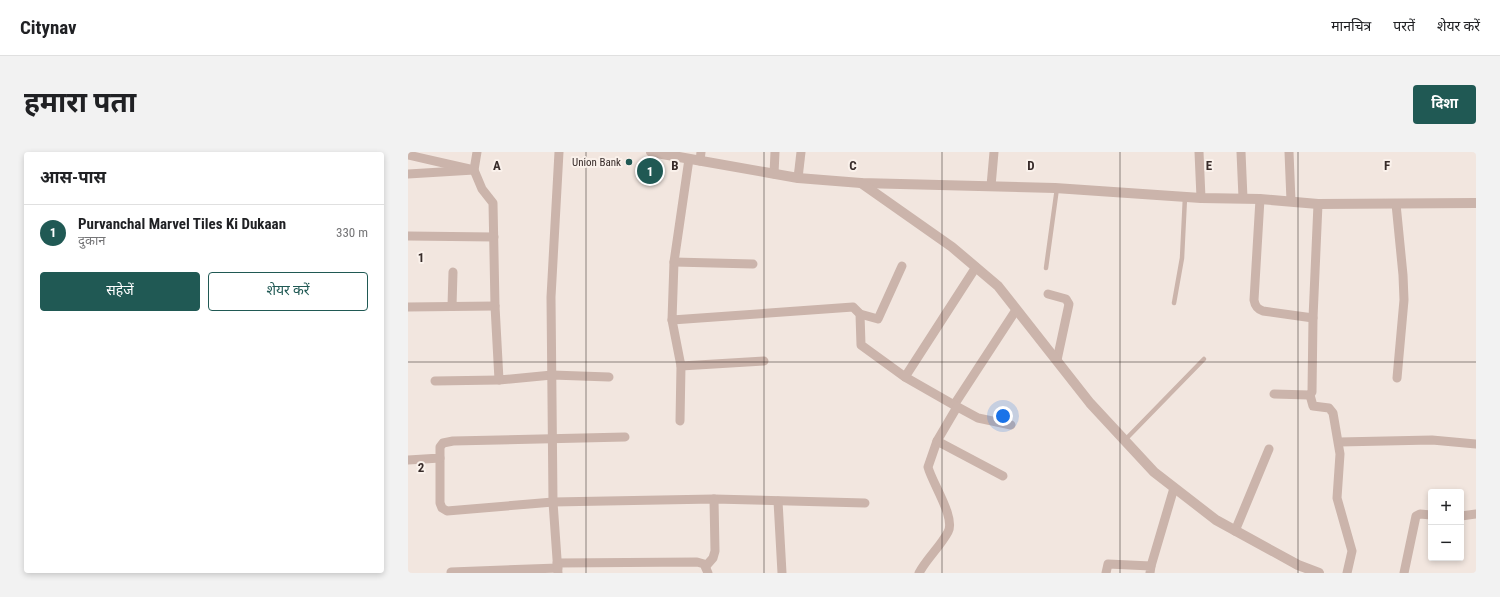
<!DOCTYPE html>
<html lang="hi">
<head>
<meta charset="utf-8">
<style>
  body { margin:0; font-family:"Roboto Condensed","Noto Sans Devanagari",sans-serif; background:#f2f2f2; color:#202124 }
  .controls { position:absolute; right:12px; bottom:12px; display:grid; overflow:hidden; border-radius:4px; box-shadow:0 2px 6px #0003 }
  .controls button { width:36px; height:36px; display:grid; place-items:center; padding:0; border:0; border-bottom:1px solid #e0e0e0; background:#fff; color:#202124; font:20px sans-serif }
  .you { position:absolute; left:595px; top:264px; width:14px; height:14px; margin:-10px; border:3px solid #fff; border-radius:50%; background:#1a73e8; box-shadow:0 0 0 6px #1a73e833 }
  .badge { display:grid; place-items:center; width:26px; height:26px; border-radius:50%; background:#205954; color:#fff; font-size:13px; font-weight:700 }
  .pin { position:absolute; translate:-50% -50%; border:2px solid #fff; box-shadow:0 1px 4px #0006 }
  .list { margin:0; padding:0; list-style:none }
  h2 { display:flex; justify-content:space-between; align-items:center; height:52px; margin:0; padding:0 16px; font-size:17px }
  h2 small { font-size:13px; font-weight:400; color:#757577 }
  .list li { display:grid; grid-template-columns:26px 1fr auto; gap:12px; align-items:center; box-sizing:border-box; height:56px; padding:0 16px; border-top:1px solid #e0e0e0 }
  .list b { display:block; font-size:15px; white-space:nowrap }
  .list p { margin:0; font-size:13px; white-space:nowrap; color:#757577 }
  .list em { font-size:13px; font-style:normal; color:#757577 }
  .actions { display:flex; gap:8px; padding:12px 16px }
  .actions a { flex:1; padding:9px 0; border:1px solid #205954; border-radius:4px; text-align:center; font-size:14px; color:#205954 }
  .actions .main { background:#205954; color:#fff }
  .map { position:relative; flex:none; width:1068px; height:421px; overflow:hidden; border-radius:4px }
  header { display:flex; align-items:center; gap:24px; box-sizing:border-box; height:56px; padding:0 20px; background:#fff; border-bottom:1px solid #e0e0e0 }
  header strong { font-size:19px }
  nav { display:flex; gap:22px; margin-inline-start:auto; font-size:14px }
  .intro { display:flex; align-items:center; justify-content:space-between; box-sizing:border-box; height:96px; padding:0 24px }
  h1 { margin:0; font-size:28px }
  .button { padding:10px 18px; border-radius:4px; background:#205954; color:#fff; font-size:14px; font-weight:700 }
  main { display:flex; gap:24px; padding:0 24px }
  aside { flex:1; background:#fff; border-radius:4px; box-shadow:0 2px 6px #0003 }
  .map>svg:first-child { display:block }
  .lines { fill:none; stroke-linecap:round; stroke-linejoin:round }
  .service { stroke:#cbb4ab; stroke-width:4.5 }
  .minor { stroke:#cbb4ab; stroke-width:9 }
  .tertiary { stroke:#cbb4ab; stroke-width:10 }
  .grid { fill:none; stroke:#382c2a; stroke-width:1; stroke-opacity:0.55 }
  .poi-dot { fill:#205954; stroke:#faf1eb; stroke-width:1.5 }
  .labels { text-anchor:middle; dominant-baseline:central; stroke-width:4; stroke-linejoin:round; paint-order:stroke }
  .poi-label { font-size:11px; fill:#382c2a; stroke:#faf1eb; text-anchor:end }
  .grid-label { font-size:13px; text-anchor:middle; font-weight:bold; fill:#382c2a; stroke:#faf1eb; stroke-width:4; stroke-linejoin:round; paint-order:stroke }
</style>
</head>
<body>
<header>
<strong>Citynav</strong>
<nav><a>मानचित्र</a><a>परतें</a><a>शेयर करें</a></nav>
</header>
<div class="intro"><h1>हमारा पता</h1><a class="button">दिशा</a></div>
<main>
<aside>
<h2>आस-पास<small></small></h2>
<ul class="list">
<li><span class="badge">1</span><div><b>Purvanchal Marvel Tiles Ki Dukaan</b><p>दुकान</p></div><em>330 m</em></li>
</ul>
<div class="actions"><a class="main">सहेजें</a><a>शेयर करें</a></div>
</aside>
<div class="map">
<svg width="1068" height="421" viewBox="0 0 1068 421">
  <rect width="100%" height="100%" fill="#f2e6df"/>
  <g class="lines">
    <!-- service -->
    <g class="service">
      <path d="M638,116L649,36"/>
      <path d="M766,151L774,106L777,45"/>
      <path d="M717,288L796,207"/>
    </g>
    <!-- minor -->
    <g class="minor">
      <path d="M791,0L793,46"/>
      <path d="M833,0L835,46"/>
      <path d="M881,0L883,49"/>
      <path d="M0,3L66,18L74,37L85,51L87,154L91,228L144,223L201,225"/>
      <path d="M281,7L266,110L264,168L445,155L452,162L453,193L497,225L546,253L608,158"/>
      <path d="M292,9L293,0"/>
      <path d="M0,22L66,18L69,0"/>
      <path d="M366,22L367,0"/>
      <path d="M390,26L393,0"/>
      <path d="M583,34L586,0"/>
      <path d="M852,47L846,148C847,154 849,157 855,159L905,166"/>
      <path d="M988,52L995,123L996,148L989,226"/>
      <path d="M0,84L86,85"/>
      <path d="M266,110L345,112"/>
      <path d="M640,142L658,147L661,152L649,208"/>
      <path d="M44,154L45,120"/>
      <path d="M0,155L87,154"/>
      <path d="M452,162L470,167L494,114"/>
      <path d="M264,168L273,214L356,209"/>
      <path d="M497,225L568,115"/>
      <path d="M27,229L91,228"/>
      <path d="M866,242L901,243L904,240L905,166L910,52"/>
      <path d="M902,243L905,254L921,256L925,261L932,302L929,346L944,399L939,421"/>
      <path d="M546,253L570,266L603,273"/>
      <path d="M272,269L273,214"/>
      <path d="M529,289L595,324"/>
      <path d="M931,290L1024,288L1068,292"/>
      <path d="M32,306V351L34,356L39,359L145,350L306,347L457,351"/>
      <path d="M0,308L32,306V295L35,291L45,289L217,285"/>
      <path d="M370,349L374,421"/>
      <path d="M1053,364L1068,362"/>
      <path d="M827,379L861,297"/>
      <path d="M149,411L289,410L296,412L300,421"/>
      <path d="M298,414L305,406L307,399L306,347"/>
      <path d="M743,414L766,336"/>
      <path d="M43,420L150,416"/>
      <path d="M150,421L145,350L143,145L151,0"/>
      <path d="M511,421C519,406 532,395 540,380C548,366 524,331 520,315L529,289L549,255"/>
      <path d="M698,421L700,412L743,414L742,421"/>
      <path d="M996,421L1008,364L1012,362L1023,363"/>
    </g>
    <!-- tertiary -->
    <g class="tertiary">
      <path d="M243,0L390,26L453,31L647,36L793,46L852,47L910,52L1068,51"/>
      <path d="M453,31L544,95L590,134L682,251L746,320L808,368L890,413L911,421"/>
    </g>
  </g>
  <!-- grid -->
  <path class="grid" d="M178,0V421M356,0V421M534,0V421M712,0V421M890,0V421M0,210H1068"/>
  <!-- markers -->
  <circle class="poi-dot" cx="221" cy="10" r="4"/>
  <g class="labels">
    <!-- poi labels -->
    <g class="poi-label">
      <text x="213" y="10">Union Bank</text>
    </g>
  </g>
  <g class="grid-label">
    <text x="89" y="18">A</text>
    <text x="267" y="18">B</text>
    <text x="445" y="18">C</text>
    <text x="623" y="18">D</text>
    <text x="801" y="18">E</text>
    <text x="979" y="18">F</text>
    <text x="13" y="110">1</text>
    <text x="13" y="320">2</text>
  </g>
</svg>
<div class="controls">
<button>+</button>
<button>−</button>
</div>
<div class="you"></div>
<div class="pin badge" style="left:242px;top:19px">1</div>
</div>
</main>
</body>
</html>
